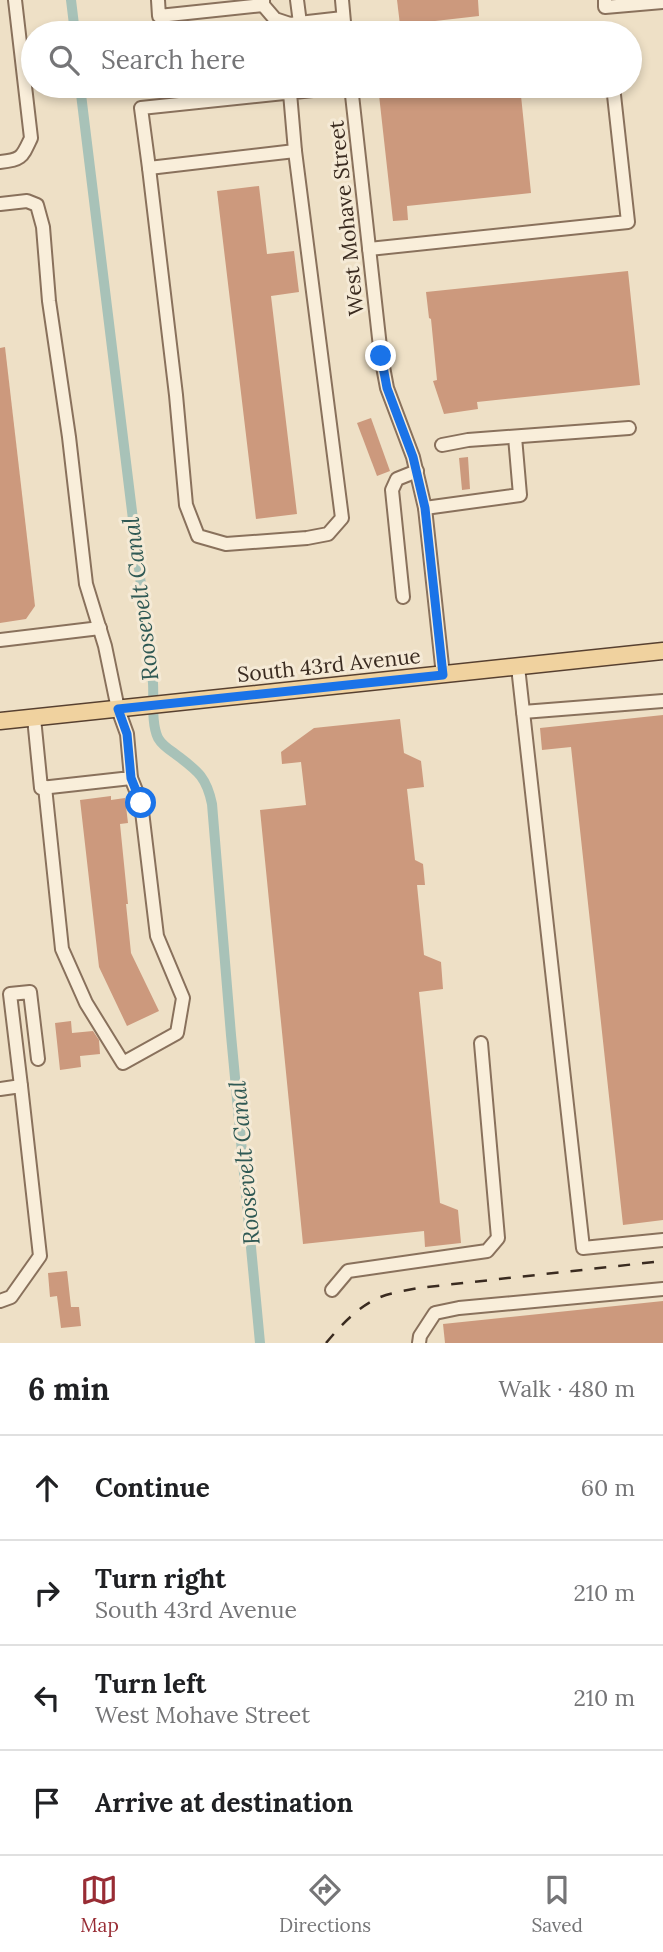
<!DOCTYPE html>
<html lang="en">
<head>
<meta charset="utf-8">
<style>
  body { margin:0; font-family:Lora,serif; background:#f6f6f6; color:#202124 }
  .stop { position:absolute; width:21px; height:21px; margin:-16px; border:5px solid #1a73e8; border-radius:50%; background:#fff }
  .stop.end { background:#1a73e8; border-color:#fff; box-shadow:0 2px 7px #0008 }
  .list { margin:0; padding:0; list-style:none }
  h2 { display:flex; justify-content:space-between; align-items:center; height:91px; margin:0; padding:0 28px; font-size:30px }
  h2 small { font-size:23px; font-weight:400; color:#757577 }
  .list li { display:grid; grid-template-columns:46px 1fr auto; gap:21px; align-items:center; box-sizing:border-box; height:105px; padding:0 28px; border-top:2px solid #e0e0e0 }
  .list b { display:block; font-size:26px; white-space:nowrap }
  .list p { margin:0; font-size:23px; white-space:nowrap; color:#757577 }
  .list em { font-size:23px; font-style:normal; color:#757577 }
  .icon { flex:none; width:38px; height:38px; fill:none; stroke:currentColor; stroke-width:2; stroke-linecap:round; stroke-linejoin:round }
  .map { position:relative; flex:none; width:663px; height:1343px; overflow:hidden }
  .search { position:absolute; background:#fff; box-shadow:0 4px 10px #0003; left:21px; right:21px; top:21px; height:77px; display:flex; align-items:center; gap:18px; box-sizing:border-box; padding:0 24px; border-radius:38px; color:#757577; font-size:26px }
  .sheet { height:511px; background:#fff }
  nav { display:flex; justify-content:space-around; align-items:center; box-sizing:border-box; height:98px; border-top:2px solid #e0e0e0; background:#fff; font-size:19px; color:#757577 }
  nav a { display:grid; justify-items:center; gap:4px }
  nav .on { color:#982c34 }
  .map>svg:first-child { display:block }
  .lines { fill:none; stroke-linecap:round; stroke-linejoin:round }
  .canal { stroke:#a8c2b8; stroke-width:10 }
  .building { fill:#cc997d }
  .minor-casing { stroke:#89715c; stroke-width:16 }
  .major-casing { stroke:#574030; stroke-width:19 }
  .minor { stroke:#f9eeda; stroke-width:12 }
  .major { stroke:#f0d29f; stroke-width:16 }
  .rail { stroke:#3a2b20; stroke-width:2.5; stroke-dasharray:12 12; stroke-linecap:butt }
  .route { stroke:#1a73e8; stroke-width:9 }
  .labels { text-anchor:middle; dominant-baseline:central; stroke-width:6; stroke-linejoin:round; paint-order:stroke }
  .street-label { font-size:21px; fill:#3a2b20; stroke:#f5ead6 }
  .water-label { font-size:23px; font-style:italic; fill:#2f5954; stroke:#f5ead6 }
</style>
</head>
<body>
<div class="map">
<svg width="663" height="1343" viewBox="0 0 663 1343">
  <rect width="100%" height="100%" fill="#eee0c6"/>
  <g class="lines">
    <!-- canal -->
    <g class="canal">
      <path d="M71,0L75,33"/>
      <path d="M80,86L153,683C154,699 151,723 158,738C162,745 168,749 174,753C196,770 206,775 212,804L231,1035L260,1343"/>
    </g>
  </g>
  <!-- building -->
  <g class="building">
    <path d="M397,0H478L479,16L400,25Z"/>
    <path d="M471,86H520L531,193L407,206L408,220L393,221L379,95Z"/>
    <path d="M259,186L267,254L294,251L299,292L271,296L297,514L256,519L217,191Z"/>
    <path d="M628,271L640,385L477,402L478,409L444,414L433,381L437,380L431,319L429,318L426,292Z"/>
    <path d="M5,347L35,606L26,619L0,623V348Z"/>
    <path d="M371,418L390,471L377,476L357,423Z"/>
    <path d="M468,457L470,489L462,490L459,458Z"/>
    <path d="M663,715V1220L623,1225L571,747L542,750L540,728Z"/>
    <path d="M400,719L404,753L421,761L424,787L407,789L415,860L423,864L425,885H417L424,955L441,962L443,989L419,992L440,1203L458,1210L461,1243L425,1247L424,1231L303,1244L260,810L306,805L301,762L282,764L281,752L314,728Z"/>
    <path d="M111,796V800L125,798L128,823L120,824L128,904H126L131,953L159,1011L127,1026L99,967L80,800Z"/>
    <path d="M71,1021L72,1033L93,1031L99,1040L100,1054L80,1056L81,1067L60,1070L55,1023Z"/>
    <path d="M67,1271L71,1307H79L81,1326L61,1328L57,1296L50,1297L48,1273Z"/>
    <path d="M663,1301V1343H445L443,1324Z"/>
  </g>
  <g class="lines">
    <!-- minor casing -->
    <g class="minor-casing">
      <g id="minor">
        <path d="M158,0L159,16L263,5V0"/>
        <path d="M297,0L300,23"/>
        <path d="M342,0L345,33"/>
        <path d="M605,0V7L663,2"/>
        <path d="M263,5L275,19L290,24L343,18"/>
        <path d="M351,86L381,356L387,388L413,457L425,508L443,675"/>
        <path d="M290,93L295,151L149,168L141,108L351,86"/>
        <path d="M0,162C22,160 22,157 31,138L15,0"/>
        <path d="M149,168L176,395L186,505L198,536L226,544L307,538L328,534L342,518L295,151"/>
        <path d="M0,204L27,201L37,205L43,227L49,301L69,437L86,584L105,646L118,709L127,734L131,778L41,788L34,718"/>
        <path d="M369,249L628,222L613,86"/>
        <path d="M442,445L468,440L629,428"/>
        <path d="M425,508L520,495L515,437"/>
        <path d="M403,597L392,490L397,479L417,471"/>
        <path d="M0,640L100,628"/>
        <path d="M518,667L583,1248L663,1240"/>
        <path d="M523,712L663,701"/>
        <path d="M45,787L62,949L86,1003L123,1063L177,1033L183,998L157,936L141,803L131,778"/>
        <path d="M21,1086L10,994L30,992L38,1059"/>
        <path d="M0,1089L21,1086L40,1256L11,1297L0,1301"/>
        <path d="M332,1290L348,1271L487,1251L498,1238L481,1043"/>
        <path d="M419,1343L420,1336L435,1313L459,1308L663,1289"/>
      </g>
    </g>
    <!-- major casing -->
    <g class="major-casing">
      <path id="major" d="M0,721L663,651"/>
    </g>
    <!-- minor -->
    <use href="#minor" class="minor"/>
    <!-- major -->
    <use href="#major" class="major"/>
    <!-- rail -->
    <path class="rail" d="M326,1343C342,1324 361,1303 386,1295C396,1292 408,1290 418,1288L663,1261"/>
  </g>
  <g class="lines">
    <!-- route -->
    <path class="route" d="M141,803L131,778L127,734L118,709L443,675L425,508L413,457L387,388L381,356"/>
  </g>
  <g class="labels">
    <!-- street labels -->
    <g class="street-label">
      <text transform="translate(346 218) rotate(-96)">West Mohave Street</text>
      <text transform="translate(329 665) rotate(-6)">South 43rd Avenue</text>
    </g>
    <!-- water labels -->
    <g class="water-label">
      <text transform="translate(140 599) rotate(-97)">Roosevelt Canal</text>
      <text transform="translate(244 1163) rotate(-95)">Roosevelt Canal</text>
    </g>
  </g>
</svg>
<div class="stop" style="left:141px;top:803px"></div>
<div class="stop end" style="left:381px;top:356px"></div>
<div class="search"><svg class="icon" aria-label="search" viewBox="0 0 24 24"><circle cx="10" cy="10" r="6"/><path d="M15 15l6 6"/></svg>Search here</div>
</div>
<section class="sheet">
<h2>6 min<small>Walk · 480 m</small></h2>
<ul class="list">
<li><svg class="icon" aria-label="ahead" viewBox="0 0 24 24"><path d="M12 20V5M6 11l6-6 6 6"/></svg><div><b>Continue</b></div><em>60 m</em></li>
<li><svg class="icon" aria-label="right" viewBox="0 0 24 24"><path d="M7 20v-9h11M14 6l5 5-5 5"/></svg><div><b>Turn right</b><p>South 43rd Avenue</p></div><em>210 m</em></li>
<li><svg class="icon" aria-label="left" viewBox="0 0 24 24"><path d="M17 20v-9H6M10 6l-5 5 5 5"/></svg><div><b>Turn left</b><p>West Mohave Street</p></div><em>210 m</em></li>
<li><svg class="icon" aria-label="arrive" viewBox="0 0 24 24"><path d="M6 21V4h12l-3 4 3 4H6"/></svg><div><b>Arrive at destination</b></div></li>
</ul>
</section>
<nav>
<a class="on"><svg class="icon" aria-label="map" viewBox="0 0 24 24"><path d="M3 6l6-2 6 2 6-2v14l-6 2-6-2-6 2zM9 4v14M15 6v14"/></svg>Map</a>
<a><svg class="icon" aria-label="directions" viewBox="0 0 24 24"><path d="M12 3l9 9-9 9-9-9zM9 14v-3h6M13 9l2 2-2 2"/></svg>Directions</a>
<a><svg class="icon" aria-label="saved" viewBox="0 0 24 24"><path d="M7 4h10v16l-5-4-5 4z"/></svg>Saved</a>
</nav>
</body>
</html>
